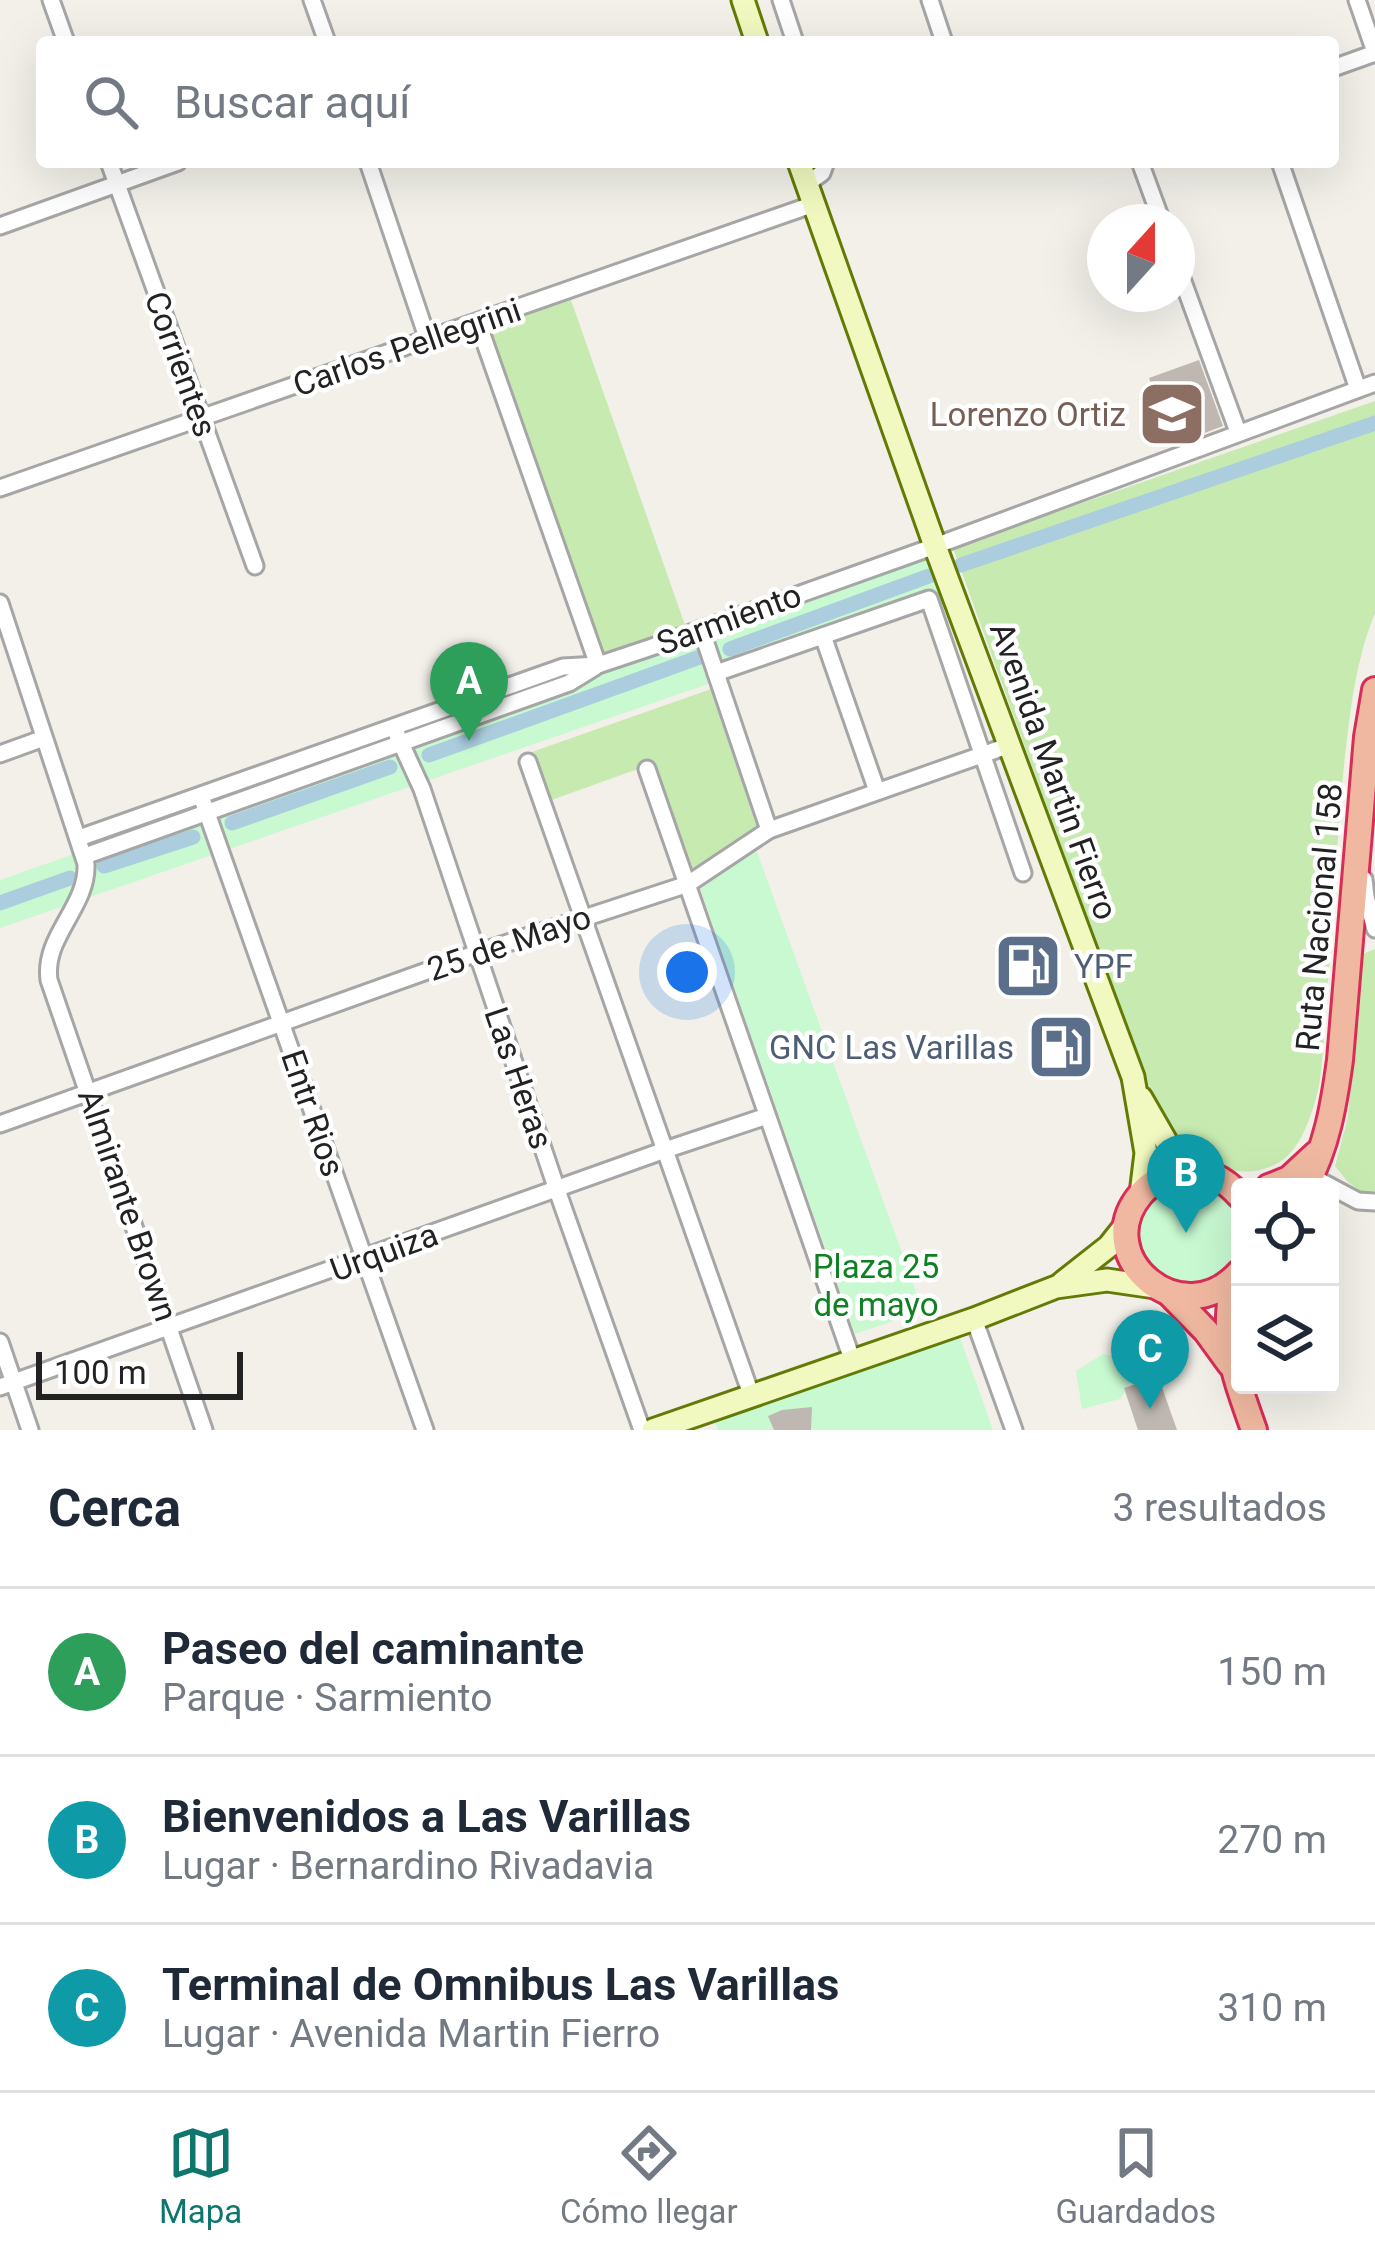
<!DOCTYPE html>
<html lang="es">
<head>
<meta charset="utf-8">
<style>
  body { margin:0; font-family:Roboto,sans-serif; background:#f6f6f7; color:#1f2937 }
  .controls { position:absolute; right:36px; bottom:36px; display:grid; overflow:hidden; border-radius:12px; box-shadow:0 12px 48px #0002 }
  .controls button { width:108px; height:108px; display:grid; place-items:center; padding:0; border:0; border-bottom:3px solid #e0e1e3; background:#fff; color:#1f2937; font:60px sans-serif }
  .compass { position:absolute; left:1087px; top:204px; width:108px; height:108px; border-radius:50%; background:#fff; box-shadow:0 12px 48px #0002; rotate:21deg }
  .scale { position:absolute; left:36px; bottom:30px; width:207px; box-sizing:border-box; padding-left:12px; border:6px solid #222; border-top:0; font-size:33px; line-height:42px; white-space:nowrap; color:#222; -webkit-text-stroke:9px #fff; paint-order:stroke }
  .you { position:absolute; left:687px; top:972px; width:42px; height:42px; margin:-30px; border:9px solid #fff; border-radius:50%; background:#1a73e8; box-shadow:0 0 0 18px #1a73e833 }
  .badge { display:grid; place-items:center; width:78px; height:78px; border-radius:50%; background:#0f766e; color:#fff; font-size:39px; font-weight:700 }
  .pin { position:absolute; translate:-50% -99px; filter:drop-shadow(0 3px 6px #0008) }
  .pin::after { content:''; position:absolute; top:63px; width:42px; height:36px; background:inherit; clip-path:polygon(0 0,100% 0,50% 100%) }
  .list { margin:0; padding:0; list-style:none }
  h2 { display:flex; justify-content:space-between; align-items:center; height:156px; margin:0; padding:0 48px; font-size:51px }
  h2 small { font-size:39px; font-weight:400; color:#747a83 }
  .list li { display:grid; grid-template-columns:78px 1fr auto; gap:36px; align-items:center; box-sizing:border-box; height:168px; padding:0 48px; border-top:3px solid #e0e1e3 }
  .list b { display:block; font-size:45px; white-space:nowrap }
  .list p { margin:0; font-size:39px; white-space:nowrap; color:#747a83 }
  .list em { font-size:39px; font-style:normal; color:#747a83 }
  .icon { flex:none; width:66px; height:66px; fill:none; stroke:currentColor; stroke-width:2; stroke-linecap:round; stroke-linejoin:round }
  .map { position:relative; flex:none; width:1375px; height:1430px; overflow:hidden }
  .search { position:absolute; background:#fff; box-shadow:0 12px 48px #0002; left:36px; right:36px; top:36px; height:132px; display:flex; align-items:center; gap:30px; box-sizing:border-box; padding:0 42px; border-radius:12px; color:#747a83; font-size:45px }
  .sheet { height:660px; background:#fff }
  nav { display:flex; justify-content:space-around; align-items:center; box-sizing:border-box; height:168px; border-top:3px solid #e0e1e3; background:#fff; font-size:33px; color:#747a83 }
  nav a { display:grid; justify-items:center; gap:6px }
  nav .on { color:#0f766e }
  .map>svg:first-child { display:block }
  .grass { fill:#c7eab1 }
  .park { fill:#c8f9d1 }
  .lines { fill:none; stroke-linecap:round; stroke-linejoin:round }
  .canal { stroke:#abcdde; stroke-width:15 }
  .building { fill:#bfb8b2 }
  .minor-casing { stroke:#a6a6a6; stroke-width:21 }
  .secondary-casing { stroke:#637a07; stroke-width:27 }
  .trunk-casing { stroke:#d92d58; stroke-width:30 }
  .minor { stroke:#fff; stroke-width:15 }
  .secondary { stroke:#f1f9c0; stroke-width:21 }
  .trunk { stroke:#f0b8a0; stroke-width:24 }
  .labels { text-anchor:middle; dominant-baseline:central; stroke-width:9; stroke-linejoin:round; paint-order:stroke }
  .street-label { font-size:33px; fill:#222; stroke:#fff }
  .education-label { font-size:33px; fill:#785e54; stroke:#fff; text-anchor:end }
  .service-label { font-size:33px; fill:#4e5e75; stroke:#fff; text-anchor:start }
  .park-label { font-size:33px; fill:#0e8123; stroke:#fff }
</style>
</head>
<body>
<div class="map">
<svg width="1375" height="1430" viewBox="0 0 1375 1430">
  <rect width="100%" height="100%" fill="#f2f0e9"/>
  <!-- grass -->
  <g class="grass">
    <path d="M571,300L686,628L602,657L488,328Z"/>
    <path d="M1375,401V613C1355,662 1350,713 1344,765C1336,844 1334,923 1326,1002C1323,1033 1324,1074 1315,1102C1309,1121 1301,1145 1285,1158C1255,1182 1211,1171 1184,1148C1169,1134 1159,1111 1150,1094L953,548Z"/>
    <path d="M714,688L761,827L690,877L649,765L546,802L529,753Z"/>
    <path d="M1375,949V1191L1363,1193L1348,1182L1335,1166L1348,1117L1360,955Z"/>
  </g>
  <!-- park -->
  <g class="park">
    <path d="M929,553L946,602L0,928V880Z"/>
    <path d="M756,849L923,1311L855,1334L700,889Z"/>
    <circle cx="1189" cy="1234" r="52"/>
    <path d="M959,1335L993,1430H718L713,1416Z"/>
    <path d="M1103,1354L1125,1360L1131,1380L1120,1399L1082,1409L1076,1371Z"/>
  </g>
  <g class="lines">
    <!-- canal -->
    <g class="canal">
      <path d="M961,565L1375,423"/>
      <path d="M730,649L929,576"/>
      <path d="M429,755L700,657"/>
      <path d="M232,823L390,767"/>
      <path d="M104,866L193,837"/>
      <path d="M0,903L70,878"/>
    </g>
  </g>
  <!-- building -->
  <g class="building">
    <path d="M1199,360L1223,426L1173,445L1149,378Z"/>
    <path d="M1152,1359L1177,1430H1138L1124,1388L1136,1384L1130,1367Z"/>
    <path d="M812,1407L811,1430H774L768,1416L782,1410Z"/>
  </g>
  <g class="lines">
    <!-- minor casing -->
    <g class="minor-casing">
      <g id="minor">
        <path d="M51,0L66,42"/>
        <path d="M312,0L327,42"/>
        <path d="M781,0L795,42"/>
        <path d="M930,0L944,42"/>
        <path d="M1357,0L1375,52"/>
        <path d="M1333,68L1375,53"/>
        <path d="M109,162L255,566"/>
        <path d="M368,162L428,340"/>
        <path d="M1140,162L1162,222"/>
        <path d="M1280,162L1358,389"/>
        <path d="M807,184L822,173L826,162"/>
        <path d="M0,226L178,162"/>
        <path d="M1177,265L1238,432"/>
        <path d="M478,323L598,665"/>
        <path d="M0,488L814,204"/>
        <path d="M0,603L86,864C88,907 43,936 49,980L204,1430"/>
        <path d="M701,629L769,830"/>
        <path d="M823,636L877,791"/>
        <path d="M716,673L929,599L1023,873"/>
        <path d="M394,728L422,789L557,1190L642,1430"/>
        <path d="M0,754L44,738"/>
        <path d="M528,762L751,1394"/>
        <path d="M647,769L852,1359"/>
        <path d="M201,796L425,1430"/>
        <path d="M79,838L563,667L598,665L649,648L935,546L1375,383"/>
        <path d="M85,856L569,683L595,667"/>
        <path d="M1364,879L1366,897L1375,929"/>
        <path d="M0,1124L477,953L688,884L769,830L1010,745"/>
        <path d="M1311,1176L1358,1201L1375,1202"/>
        <path d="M974,1319L1014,1430"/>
        <path d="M0,1342L30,1430"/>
        <path d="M0,1387L665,1150L767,1116"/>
      </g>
    </g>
    <!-- secondary casing -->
    <g class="secondary-casing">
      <g id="secondary">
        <path d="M743,0L757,42"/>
        <path d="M799,162L935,546L1133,1077L1146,1153L1141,1194"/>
        <path d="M1141,1098L1168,1145L1196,1171"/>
        <path d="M1062,1283L1109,1246L1128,1222"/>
        <path d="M653,1430L974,1319L1056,1287L1107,1280L1155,1287"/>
      </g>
    </g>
    <!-- trunk casing -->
    <g class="trunk-casing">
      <g id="trunk">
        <path d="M1269,1187L1289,1179L1316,1154"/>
        <path d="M1305,1187C1327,1147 1334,1104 1340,1060L1367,737L1375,690"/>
        <path d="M1240,1196C1225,1179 1205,1168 1182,1172C1166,1174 1151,1182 1141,1194C1088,1256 1182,1337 1240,1272"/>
        <path d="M1233,1280C1222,1345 1233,1370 1254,1430"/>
        <path d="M1169,1293L1206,1331L1230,1364"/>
      </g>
    </g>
    <!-- minor -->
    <use href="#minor" class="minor"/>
    <!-- secondary -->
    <use href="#secondary" class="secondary"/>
    <!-- trunk -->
    <use href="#trunk" class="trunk"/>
  </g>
  <!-- icons -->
  <defs>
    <g id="university-square" transform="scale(3.45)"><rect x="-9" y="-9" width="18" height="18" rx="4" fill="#8d6e63" stroke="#fff"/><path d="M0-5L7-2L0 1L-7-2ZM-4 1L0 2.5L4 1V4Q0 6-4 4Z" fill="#fff"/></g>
    <g id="fuel-square" transform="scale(3.45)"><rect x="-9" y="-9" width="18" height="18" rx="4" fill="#5c6f8a" stroke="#fff"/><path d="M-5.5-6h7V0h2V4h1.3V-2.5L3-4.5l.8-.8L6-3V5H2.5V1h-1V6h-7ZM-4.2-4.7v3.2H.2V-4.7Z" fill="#fff"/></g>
  </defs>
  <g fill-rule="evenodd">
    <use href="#university-square" x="1172" y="414"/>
    <use href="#fuel-square" x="1028" y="966"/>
    <use href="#fuel-square" x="1061" y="1047"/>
  </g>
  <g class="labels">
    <!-- street labels -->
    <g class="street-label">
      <text transform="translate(407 347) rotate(-19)">Carlos Pellegrini</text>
      <text transform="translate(181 364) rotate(70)">Corrientes</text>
      <text transform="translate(729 619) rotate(-20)">Sarmiento</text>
      <text transform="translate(1054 771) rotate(70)">Avenida Martin Fierro</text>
      <text transform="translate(1319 917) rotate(-85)">Ruta Nacional 158</text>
      <text transform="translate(509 943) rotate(-19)">25 de Mayo</text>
      <text transform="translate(519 1078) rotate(71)">Las Heras</text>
      <text transform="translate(313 1113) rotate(71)">Entr Rios</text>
      <text transform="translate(128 1205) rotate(71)">Almirante Brown</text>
      <text transform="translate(384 1252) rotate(-20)">Urquiza</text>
    </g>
    <!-- education labels -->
    <g class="education-label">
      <text x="1126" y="414">Lorenzo Ortiz</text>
    </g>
    <!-- service labels -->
    <g class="service-label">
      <text x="1074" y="966">YPF</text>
      <text x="1014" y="1047" text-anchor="end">GNC Las Varillas</text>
    </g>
    <!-- park labels -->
    <g class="park-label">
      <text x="876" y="1266">Plaza 25<tspan x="876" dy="38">de mayo</tspan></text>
    </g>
  </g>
</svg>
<div class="controls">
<button><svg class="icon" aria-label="locate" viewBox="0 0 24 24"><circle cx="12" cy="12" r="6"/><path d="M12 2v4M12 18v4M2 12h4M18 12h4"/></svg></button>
<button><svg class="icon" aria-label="layers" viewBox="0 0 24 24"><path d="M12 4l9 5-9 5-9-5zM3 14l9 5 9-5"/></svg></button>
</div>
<svg class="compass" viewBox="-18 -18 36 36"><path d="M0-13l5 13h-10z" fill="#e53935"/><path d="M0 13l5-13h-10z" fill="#747a83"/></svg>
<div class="scale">100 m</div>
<div class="you"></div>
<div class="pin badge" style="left:469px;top:741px;background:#2e9e5b">A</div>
<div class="pin badge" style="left:1186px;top:1233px;background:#0f9aa8">B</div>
<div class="pin badge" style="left:1150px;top:1409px;background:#0f9aa8">C</div>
<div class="search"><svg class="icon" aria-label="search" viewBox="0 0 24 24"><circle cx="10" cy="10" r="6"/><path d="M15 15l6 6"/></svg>Buscar aquí</div>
</div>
<section class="sheet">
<h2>Cerca<small>3 resultados</small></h2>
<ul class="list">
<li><span class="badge" style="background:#2e9e5b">A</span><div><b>Paseo del caminante</b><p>Parque · Sarmiento</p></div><em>150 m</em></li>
<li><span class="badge" style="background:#0f9aa8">B</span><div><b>Bienvenidos a Las Varillas</b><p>Lugar · Bernardino Rivadavia</p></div><em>270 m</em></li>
<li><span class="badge" style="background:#0f9aa8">C</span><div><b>Terminal de Omnibus Las Varillas</b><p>Lugar · Avenida Martin Fierro</p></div><em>310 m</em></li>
</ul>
</section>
<nav>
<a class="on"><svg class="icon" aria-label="map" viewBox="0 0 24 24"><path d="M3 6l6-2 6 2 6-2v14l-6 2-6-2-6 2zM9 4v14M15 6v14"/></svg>Mapa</a>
<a><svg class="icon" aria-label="directions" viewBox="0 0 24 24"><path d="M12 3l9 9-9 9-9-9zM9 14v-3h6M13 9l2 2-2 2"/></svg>Cómo llegar</a>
<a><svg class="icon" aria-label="saved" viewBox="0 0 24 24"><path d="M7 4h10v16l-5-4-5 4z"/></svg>Guardados</a>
</nav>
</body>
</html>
